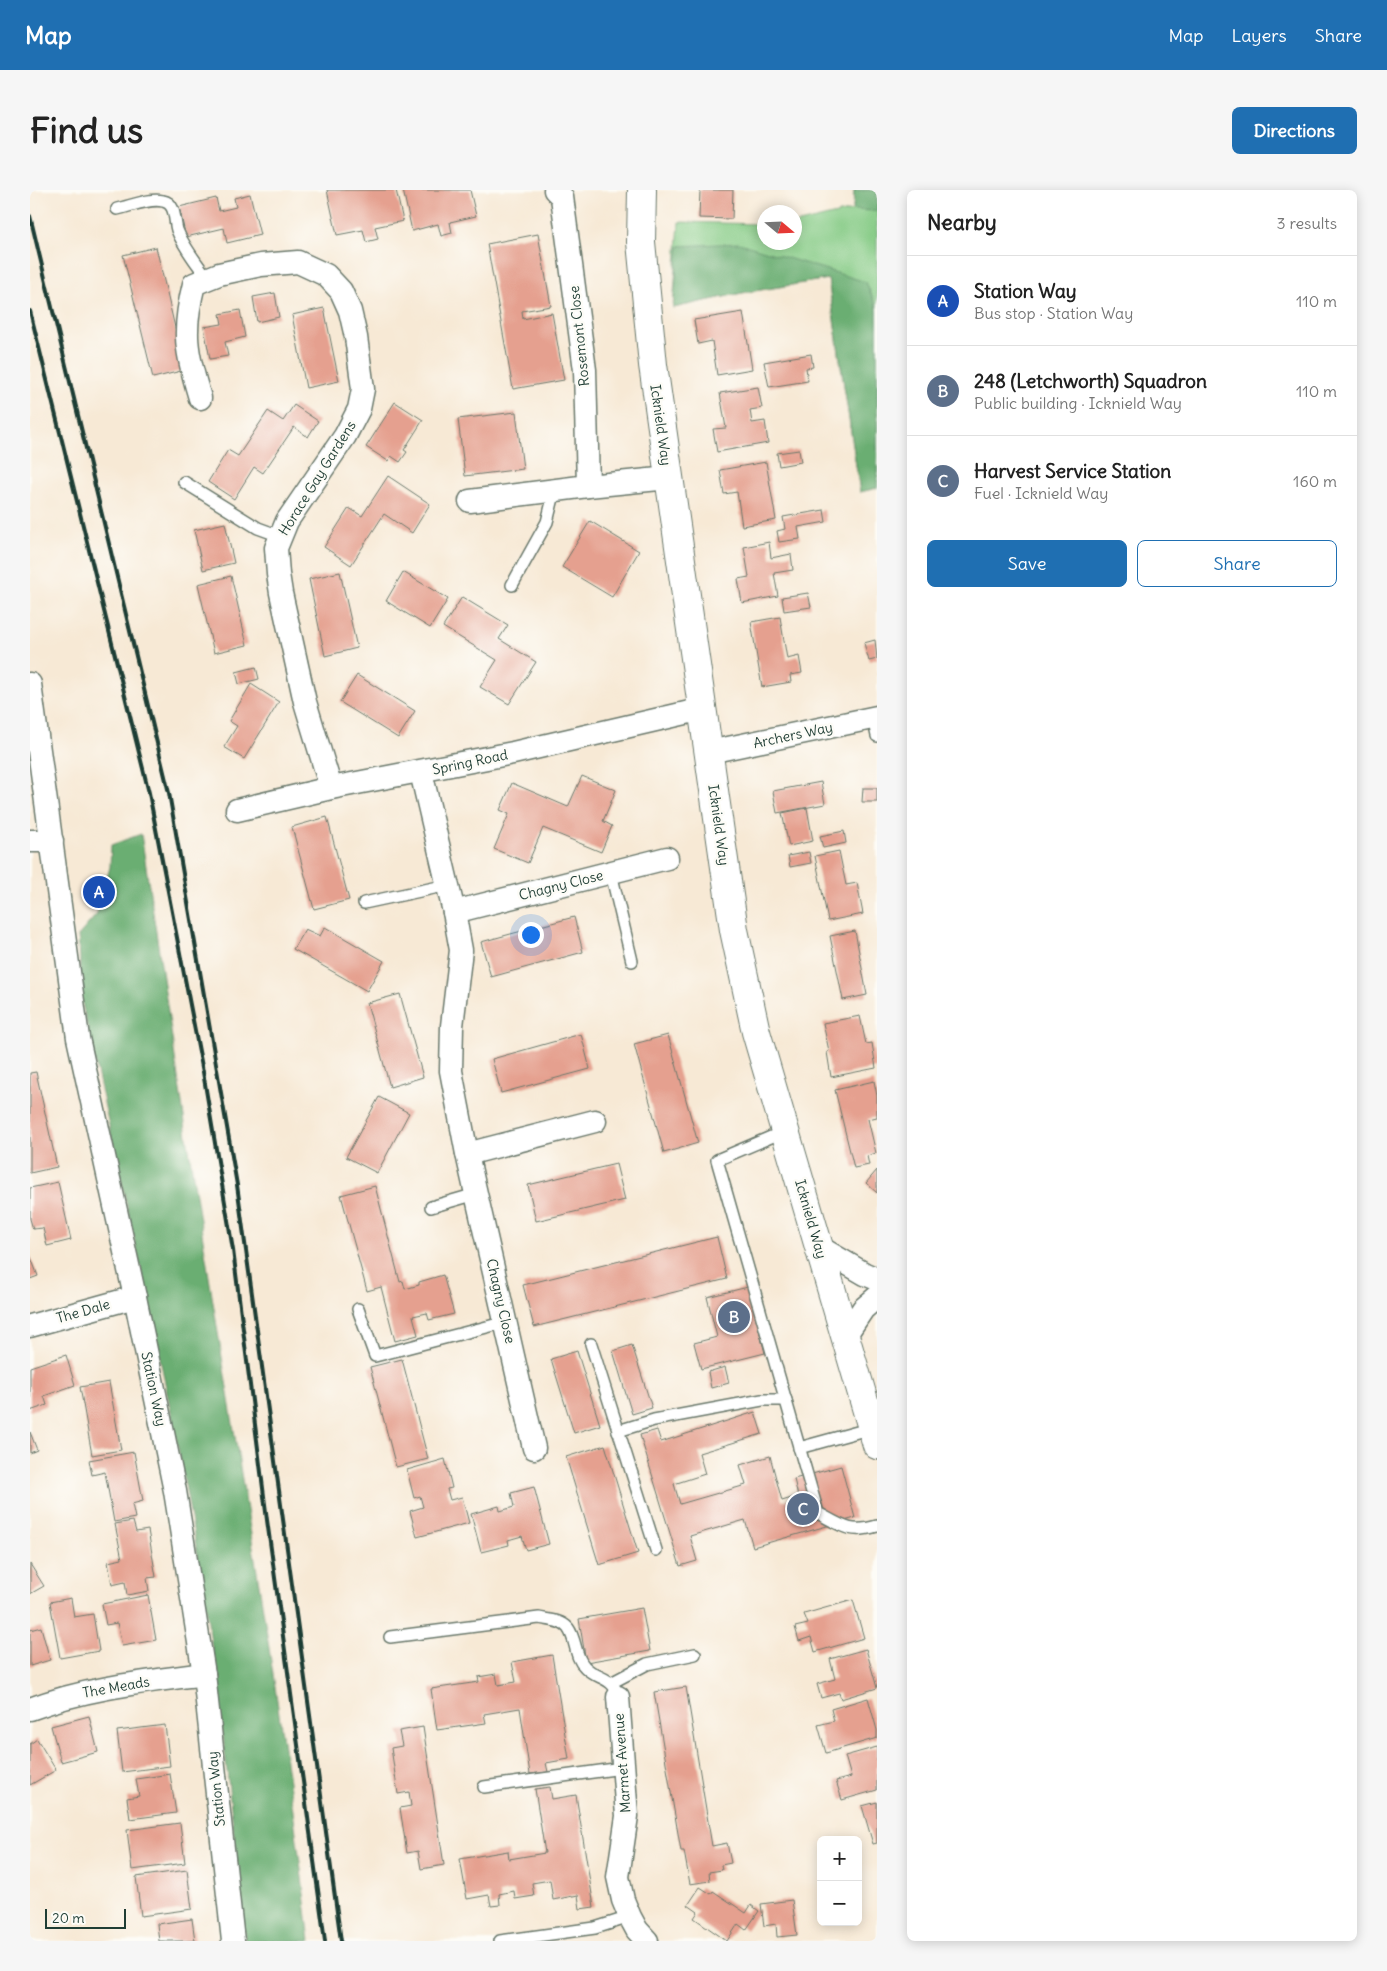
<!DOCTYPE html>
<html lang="en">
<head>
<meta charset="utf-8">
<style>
  body { margin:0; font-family:Delius,sans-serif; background:#f6f6f6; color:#222 }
  .controls { position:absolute; right:15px; bottom:15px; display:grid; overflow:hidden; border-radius:8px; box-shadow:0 2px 12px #0003 }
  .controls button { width:45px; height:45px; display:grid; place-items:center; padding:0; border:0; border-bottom:1px solid #e0e0e0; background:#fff; color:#222; font:25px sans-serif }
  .compass { position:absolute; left:727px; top:15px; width:45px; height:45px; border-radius:50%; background:#fff; box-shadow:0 2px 12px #0003; rotate:109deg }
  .scale { position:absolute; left:15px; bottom:12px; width:81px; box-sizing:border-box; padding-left:5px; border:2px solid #1f3d34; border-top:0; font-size:14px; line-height:18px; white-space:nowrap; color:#1f3d34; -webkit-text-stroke:4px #fdfcf7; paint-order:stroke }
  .you { position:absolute; left:500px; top:744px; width:18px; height:18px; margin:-12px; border:4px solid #fff; border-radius:50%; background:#1a73e8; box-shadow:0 0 0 8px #1a73e833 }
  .badge { display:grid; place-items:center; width:32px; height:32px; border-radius:50%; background:#1f6fb2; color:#fff; font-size:16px; font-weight:700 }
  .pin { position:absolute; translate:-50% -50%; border:2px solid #fff; box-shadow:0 1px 5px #0006 }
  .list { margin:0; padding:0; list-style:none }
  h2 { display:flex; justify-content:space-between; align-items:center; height:65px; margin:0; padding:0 20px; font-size:21px }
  h2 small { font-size:16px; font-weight:400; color:#767676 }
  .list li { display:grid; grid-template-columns:32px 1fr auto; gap:15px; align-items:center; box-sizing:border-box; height:90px; padding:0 20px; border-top:1px solid #e0e0e0 }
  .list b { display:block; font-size:19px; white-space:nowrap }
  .list p { margin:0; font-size:16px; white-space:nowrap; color:#767676 }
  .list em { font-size:16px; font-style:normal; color:#767676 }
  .actions { display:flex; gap:10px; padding:15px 20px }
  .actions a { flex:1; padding:11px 0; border:1px solid #1f6fb2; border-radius:8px; text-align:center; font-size:18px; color:#1f6fb2 }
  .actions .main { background:#1f6fb2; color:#fff }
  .map { position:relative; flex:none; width:847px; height:1751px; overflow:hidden; border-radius:8px }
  header { display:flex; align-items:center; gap:30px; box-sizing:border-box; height:70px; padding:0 25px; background:#1f6fb2; color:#fff }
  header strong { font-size:24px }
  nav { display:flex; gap:28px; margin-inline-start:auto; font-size:18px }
  .intro { display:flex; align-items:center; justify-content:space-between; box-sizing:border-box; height:120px; padding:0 30px }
  h1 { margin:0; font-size:35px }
  .button { padding:12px 22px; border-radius:8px; background:#1f6fb2; color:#fff; font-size:18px; font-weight:700 }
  main { display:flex; gap:30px; padding:0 30px }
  aside { flex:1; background:#fff; border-radius:8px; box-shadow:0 2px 12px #0003 }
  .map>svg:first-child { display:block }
  .green { fill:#84ca84; stroke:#52845c }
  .forest { fill:#6bae72; stroke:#457653 }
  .building { fill:#e5a08f }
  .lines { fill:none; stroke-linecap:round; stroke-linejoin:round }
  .lane-casing { stroke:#6b796c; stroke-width:14 }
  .street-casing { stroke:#6b796c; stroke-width:25 }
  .secondary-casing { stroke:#6b796c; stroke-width:30 }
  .lane { stroke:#fff; stroke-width:11 }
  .street { stroke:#fff; stroke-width:22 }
  .secondary { stroke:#fff; stroke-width:28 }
  .rail { stroke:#1f3d34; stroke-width:4 }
  .labels { text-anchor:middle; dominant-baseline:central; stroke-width:5; stroke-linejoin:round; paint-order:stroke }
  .street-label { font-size:14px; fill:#1f3d34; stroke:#fdfcf7 }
</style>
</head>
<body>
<header>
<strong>Map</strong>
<nav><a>Map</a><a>Layers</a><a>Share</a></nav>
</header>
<div class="intro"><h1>Find us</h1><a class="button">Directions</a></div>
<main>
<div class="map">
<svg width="847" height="1751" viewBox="0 0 847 1751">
  <rect width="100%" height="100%" fill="#fdfcf7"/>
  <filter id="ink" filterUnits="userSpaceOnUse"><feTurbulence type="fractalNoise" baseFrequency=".02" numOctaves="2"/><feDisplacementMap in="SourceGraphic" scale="10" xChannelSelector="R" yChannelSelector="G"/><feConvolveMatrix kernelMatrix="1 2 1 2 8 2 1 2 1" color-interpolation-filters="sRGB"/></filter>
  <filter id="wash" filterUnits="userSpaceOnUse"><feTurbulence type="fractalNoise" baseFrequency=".0096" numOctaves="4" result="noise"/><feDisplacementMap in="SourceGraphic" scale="20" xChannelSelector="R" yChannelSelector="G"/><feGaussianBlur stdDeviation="1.12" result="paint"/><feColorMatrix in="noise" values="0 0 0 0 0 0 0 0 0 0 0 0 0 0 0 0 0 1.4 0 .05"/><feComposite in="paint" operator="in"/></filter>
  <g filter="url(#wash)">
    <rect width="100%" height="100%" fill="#f7e9d5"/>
    <!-- green -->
    <path class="green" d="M824,0H847V298L830,302L798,89L712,103L643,118L649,32L734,34V52H764L765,34L823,20Z"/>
    <!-- forest -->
    <g class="forest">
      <path d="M824,0H847V21L823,20Z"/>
      <path d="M709,53L836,92L847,118V298L830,302L798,89L712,103L643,118L649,56Z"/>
      <path d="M111,644C135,798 157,952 182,1106C217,1321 254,1535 280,1751H215C201,1619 189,1487 166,1356C134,1169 89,985 49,799L50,768L48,746L67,724L80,677L81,655Z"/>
    </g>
    <g id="blocks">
      <!-- building -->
      <g class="building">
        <path d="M297,0H366L373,31L345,37L348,49L336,52L333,40L307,45Z"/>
        <path d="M373,0H440L446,26L420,32L422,43L411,46L408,34L382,41Z"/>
        <path d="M670,0H703L702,29L669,28Z"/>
        <path d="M220,4L230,45L197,53L194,38L156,47L149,17L186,8L189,21L206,17L204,8Z"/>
        <path d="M508,44L521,116L492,121L493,129L522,123L534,190L483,199L457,54Z"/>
        <path d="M126,57L155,180L123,188L93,65Z"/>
        <path d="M245,103L249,127L227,132L223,107Z"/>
        <path d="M294,118L309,191L276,198L262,125Z"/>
        <path d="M210,120L215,147L195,152L198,166L180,169L174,137L192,134L190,124Z"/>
        <path d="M713,122L722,179L687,185L682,151L668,154L664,130Z"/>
        <path d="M781,164L783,177L776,178L778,191L739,197L734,172Z"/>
        <path d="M728,197L732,218L720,220L722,233L735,231L738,253L687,262L683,239L696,238L690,203Z"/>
        <path d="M365,212L393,230L374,260L377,262L370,272L361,266L358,271L336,257Z"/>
        <path d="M264,215L288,231L278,247L264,237L233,283L224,277L204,309L178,292L198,260L208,266L238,221L253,231Z"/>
        <path d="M486,222L493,279L435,286L428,229Z"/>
        <path d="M769,260L771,272L749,276L747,263Z"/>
        <path d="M736,272L746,330L712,336L707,302L694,304L690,280Z"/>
        <path d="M358,286L400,314L382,343L354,324L321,375L294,357L319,318L332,326Z"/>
        <path d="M794,320L796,332L768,337L770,349L749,352L747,341L755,339L753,327Z"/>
        <path d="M560,331L609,361L582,407L532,377Z"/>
        <path d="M195,333L204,373L173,380L164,340Z"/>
        <path d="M739,352L741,368L761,364L763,380L744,383L748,406L712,413L708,389L719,387L714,357Z"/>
        <path d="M310,382L327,458L295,466L279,389Z"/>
        <path d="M373,382L418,409L400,438L356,411Z"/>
        <path d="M201,386L217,455L184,463L168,394Z"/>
        <path d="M778,403L781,417L754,421L752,407Z"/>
        <path d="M432,407L478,435L469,449L506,472L479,514L450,497L467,470L413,437Z"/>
        <path d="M750,427L757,469L769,466L772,483L760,485L761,492L732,497L721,432Z"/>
        <path d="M845,450L847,469L839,471L834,453Z"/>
        <path d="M226,477L229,489L209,494L206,482Z"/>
        <path d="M327,485L385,521L368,548L310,512Z"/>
        <path d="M221,494L249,512L214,569L194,557L207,536L199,531Z"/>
        <path d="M552,586L586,600L573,631L582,636L571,662L513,638L498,673L464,659L479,624L470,620L482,593L538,617Z"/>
        <path d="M791,592L795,614L747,623L743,601Z"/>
        <path d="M833,598H847V612H832Z"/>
        <path d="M777,618L783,651L759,656L752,623Z"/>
        <path d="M297,627L319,710L284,719L262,637Z"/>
        <path d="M814,641L816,653L793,658L790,646Z"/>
        <path d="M809,661L816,695L827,693L833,724L798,731L785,666Z"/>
        <path d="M779,662L781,673L760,677L758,666Z"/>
        <path d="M544,727L553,762L461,787L451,752Z"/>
        <path d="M295,737L354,771L337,801L263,759L275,739L290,746Z"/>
        <path d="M825,741L837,805L813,810L800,746Z"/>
        <path d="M370,804L393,887L360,897L337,813Z"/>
        <path d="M830,826L836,854L842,853L846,878L801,887L797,862L799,861L793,833Z"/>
        <path d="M551,844L560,879L471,903L462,869Z"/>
        <path d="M638,845L668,953L634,963L604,854Z"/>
        <path d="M6,882L27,977L0,983V883Z"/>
        <path d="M844,891L847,906V927L838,929L846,963L837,966L839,975L824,978L805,900Z"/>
        <path d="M349,907L379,923L347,983L316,967Z"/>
        <path d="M586,974L595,1010L506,1031L498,995Z"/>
        <path d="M847,980V1003L836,993Z"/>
        <path d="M28,992L41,1050L17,1056L13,1038L3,1039L0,1029V998Z"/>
        <path d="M345,996L370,1092L373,1091L375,1099L389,1095V1092L413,1085L424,1124L399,1130L397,1123L383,1126L388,1145L365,1151L351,1097L337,1101L311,1005Z"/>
        <path d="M687,1047L697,1089L504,1137L493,1095Z"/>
        <path d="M0,1065L8,1086L0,1089Z"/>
        <path d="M718,1097L735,1163L671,1179L664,1153L687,1147L677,1107Z"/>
        <path d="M602,1155L622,1218L602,1224L583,1161Z"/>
        <path d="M547,1161L570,1235L544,1243L521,1169Z"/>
        <path d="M36,1165L45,1195L14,1206L17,1215L0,1221V1177Z"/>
        <path d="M372,1169L398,1269L366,1277L340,1177Z"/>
        <path d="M695,1177L699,1193L681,1198L678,1182Z"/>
        <path d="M79,1192L91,1260L62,1265L50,1197Z"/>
        <path d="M725,1222L732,1244L669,1263L675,1284L644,1294L650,1314L716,1295L710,1275L740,1266L752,1311L768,1306L764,1289L811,1276L825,1328L723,1357L715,1330L660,1346L667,1371L650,1376L610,1245L627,1240L631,1252Z"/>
        <path d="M0,1242L7,1260L0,1263Z"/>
        <path d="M575,1255L608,1363L569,1375L536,1267Z"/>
        <path d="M104,1262L113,1311L102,1314L105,1328L84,1332L75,1282L62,1285L59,1270Z"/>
        <path d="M415,1269L422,1298L417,1299L420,1310L432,1307L439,1333L387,1347L380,1321L393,1317L390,1306L384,1308L377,1280Z"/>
        <path d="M504,1297L519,1354L496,1360L492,1346L478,1350L479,1355L451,1362L441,1324L469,1316L470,1321L484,1317L481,1303Z"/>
        <path d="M103,1331L106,1342L118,1340L126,1387L117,1388L119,1401L97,1405L95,1392L82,1395L78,1372L92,1369L85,1334Z"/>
        <path d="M0,1374L14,1396L0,1404Z"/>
        <path d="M118,1405L126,1450L92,1456L87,1433L76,1435L72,1414Z"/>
        <path d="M41,1408L44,1427L63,1424L69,1461L30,1468L20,1412Z"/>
        <path d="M823,1410L834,1448L785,1462L781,1447L769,1451L765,1437L778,1434L774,1424Z"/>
        <path d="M612,1418L620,1461L556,1472L549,1429Z"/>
        <path d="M11,1437L20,1470L0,1476V1440Z"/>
        <path d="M836,1459L847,1498L811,1509L809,1503L791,1508L787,1494L805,1489L800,1469Z"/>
        <path d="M522,1465L539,1569L516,1573L518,1582L500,1584L490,1518L454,1524L456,1533L407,1540L401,1499L449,1492L448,1487L466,1484L468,1495L486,1492L482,1472Z"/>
        <path d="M656,1497L682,1656L697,1653L701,1673L691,1675L692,1680L679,1682L680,1691L660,1694L654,1661H651L624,1502Z"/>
        <path d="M838,1508L847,1540V1548L796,1563L788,1535L804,1531L801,1519Z"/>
        <path d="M59,1526L68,1562L31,1572L21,1536Z"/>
        <path d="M135,1535L140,1576L92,1582L87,1541Z"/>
        <path d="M393,1537L414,1675L391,1679L388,1661L377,1663L370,1618L381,1616L379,1602L368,1604L361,1558L372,1556L369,1541Z"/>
        <path d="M7,1549L26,1580L0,1595V1554Z"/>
        <path d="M847,1557V1600L812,1610L806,1591L821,1587L815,1566Z"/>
        <path d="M140,1584L146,1623L100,1629L97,1608L109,1606L106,1589Z"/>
        <path d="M520,1597L522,1609L546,1605L564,1717L550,1719L548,1705L523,1710L520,1690L502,1693L504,1706L485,1709L484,1701L469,1704L470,1715L461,1716L459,1705L437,1709L430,1669L478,1661L479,1669L515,1663L505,1599Z"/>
        <path d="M847,1612V1653L843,1654L832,1616Z"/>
        <path d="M150,1633L155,1673L102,1680L97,1640Z"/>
        <path d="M157,1680L162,1719L111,1726L106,1687Z"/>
        <path d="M670,1697L681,1704L683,1701L716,1723L721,1715L729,1721L716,1740L708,1734L697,1751L664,1728L668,1722L658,1715Z"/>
        <path d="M762,1710L767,1745L747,1747L746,1734L734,1736L731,1714Z"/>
        <path d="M162,1729L165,1751H129L127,1734Z"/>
      </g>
    </g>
  </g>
  <g filter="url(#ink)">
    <use href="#blocks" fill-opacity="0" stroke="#6b796c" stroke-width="1"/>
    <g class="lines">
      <!-- lane casing -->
      <g class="lane-casing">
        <g id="lane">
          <path d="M87,19C101,16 119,8 133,11C146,13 144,30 147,40C154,58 167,73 178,89"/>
          <path d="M154,292L228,338L250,346"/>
          <path d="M482,395L517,332L525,300"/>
          <path d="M843,527L847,546"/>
          <path d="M581,683L602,771"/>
          <path d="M334,713L418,695"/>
          <path d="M755,941L687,970L788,1323C812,1336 820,1344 847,1336"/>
          <path d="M401,1017L446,1004"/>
          <path d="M328,1119L345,1166L476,1132"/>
          <path d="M561,1154L626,1360"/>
          <path d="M588,1241L624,1230L732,1210H756"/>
          <path d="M769,1258L842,1238"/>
          <path d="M360,1447L509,1428C519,1430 531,1430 538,1438C547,1450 544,1467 555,1477C567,1490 584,1486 588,1507"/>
          <path d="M581,1493L617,1474L665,1464"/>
          <path d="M454,1597L592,1578"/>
          <path d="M470,1751L565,1738L600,1727"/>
        </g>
      </g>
      <!-- street casing -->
      <g class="street-casing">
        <g id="street">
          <path d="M525,0L532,7L555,180L558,296"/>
          <path d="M170,208C156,162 152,141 164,94L189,84L231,75L268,72L296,85L311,101L320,121L326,147L333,199L329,219L315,246L257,331L246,358L248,384L251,403L275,512L301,598"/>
          <path d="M440,311L558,296L639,288"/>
          <path d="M0,494L48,848L105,1107L145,1301L174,1484L203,1751"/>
          <path d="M679,562L847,527"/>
          <path d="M391,582L424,722L431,760L422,836L421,881L437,964L504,1258"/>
          <path d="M207,620L301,598L483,563L673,519"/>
          <path d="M0,651H22"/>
          <path d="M424,722L637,668"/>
          <path d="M437,964L565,931"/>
          <path d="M789,1057L835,1084L847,1089"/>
          <path d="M0,1136L105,1107"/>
          <path d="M815,1146L833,1119L847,1107"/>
          <path d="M588,1507L597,1626L588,1687L593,1710L600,1727L607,1740L617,1751"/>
          <path d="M0,1519C56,1498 114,1492 174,1484"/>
        </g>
      </g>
      <!-- secondary casing -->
      <g class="secondary-casing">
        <path id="secondary" d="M612,0L611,52L623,175L704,740L726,842L847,1255"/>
      </g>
      <!-- lane -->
      <use href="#lane" class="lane"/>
      <!-- street -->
      <use href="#street" class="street"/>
      <!-- secondary -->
      <use href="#secondary" class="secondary"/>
      <!-- rail -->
      <g class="rail">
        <path d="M0,26L139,603L207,995L311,1751"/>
        <path d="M0,121L119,603L173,882L203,1060L237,1330L295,1751"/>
      </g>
    </g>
  </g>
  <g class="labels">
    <!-- street labels -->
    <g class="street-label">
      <text transform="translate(549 146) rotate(-96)">Rosemont Close</text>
      <text transform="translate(631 235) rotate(82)">Icknield Way</text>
      <text transform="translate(287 288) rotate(-58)">Horace Gay Gardens</text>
      <text transform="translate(763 545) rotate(-12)">Archers Way</text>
      <text transform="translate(440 572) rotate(-12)">Spring Road</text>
      <text transform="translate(689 635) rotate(82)">Icknield Way</text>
      <text transform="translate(531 695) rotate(-14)">Chagny Close</text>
      <text transform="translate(781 1029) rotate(74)">Icknield Way</text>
      <text transform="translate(471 1111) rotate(77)">Chagny Close</text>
      <text transform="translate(53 1121) rotate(-16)">The Dale</text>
      <text transform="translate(124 1199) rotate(78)">Station Way</text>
      <text transform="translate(86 1497) rotate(-10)">The Meads</text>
      <text transform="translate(592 1573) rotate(-94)">Marmet Avenue</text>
      <text transform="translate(186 1599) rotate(-96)">Station Way</text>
    </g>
  </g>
</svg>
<div class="controls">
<button>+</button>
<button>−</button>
</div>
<svg class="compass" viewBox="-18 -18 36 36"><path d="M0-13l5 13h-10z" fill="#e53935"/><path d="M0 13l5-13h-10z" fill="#767676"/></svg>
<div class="scale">20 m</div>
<div class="you"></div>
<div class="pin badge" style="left:69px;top:702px;background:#1a4fb4">A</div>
<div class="pin badge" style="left:704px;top:1127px;background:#5c6f8a">B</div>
<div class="pin badge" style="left:773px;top:1319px;background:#5c6f8a">C</div>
</div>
<aside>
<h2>Nearby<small>3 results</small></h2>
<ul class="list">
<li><span class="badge" style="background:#1a4fb4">A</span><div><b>Station Way</b><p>Bus stop · Station Way</p></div><em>110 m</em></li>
<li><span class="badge" style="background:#5c6f8a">B</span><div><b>248 (Letchworth) Squadron</b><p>Public building · Icknield Way</p></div><em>110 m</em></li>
<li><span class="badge" style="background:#5c6f8a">C</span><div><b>Harvest Service Station</b><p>Fuel · Icknield Way</p></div><em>160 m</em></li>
</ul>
<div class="actions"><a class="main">Save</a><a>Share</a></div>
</aside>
</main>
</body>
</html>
